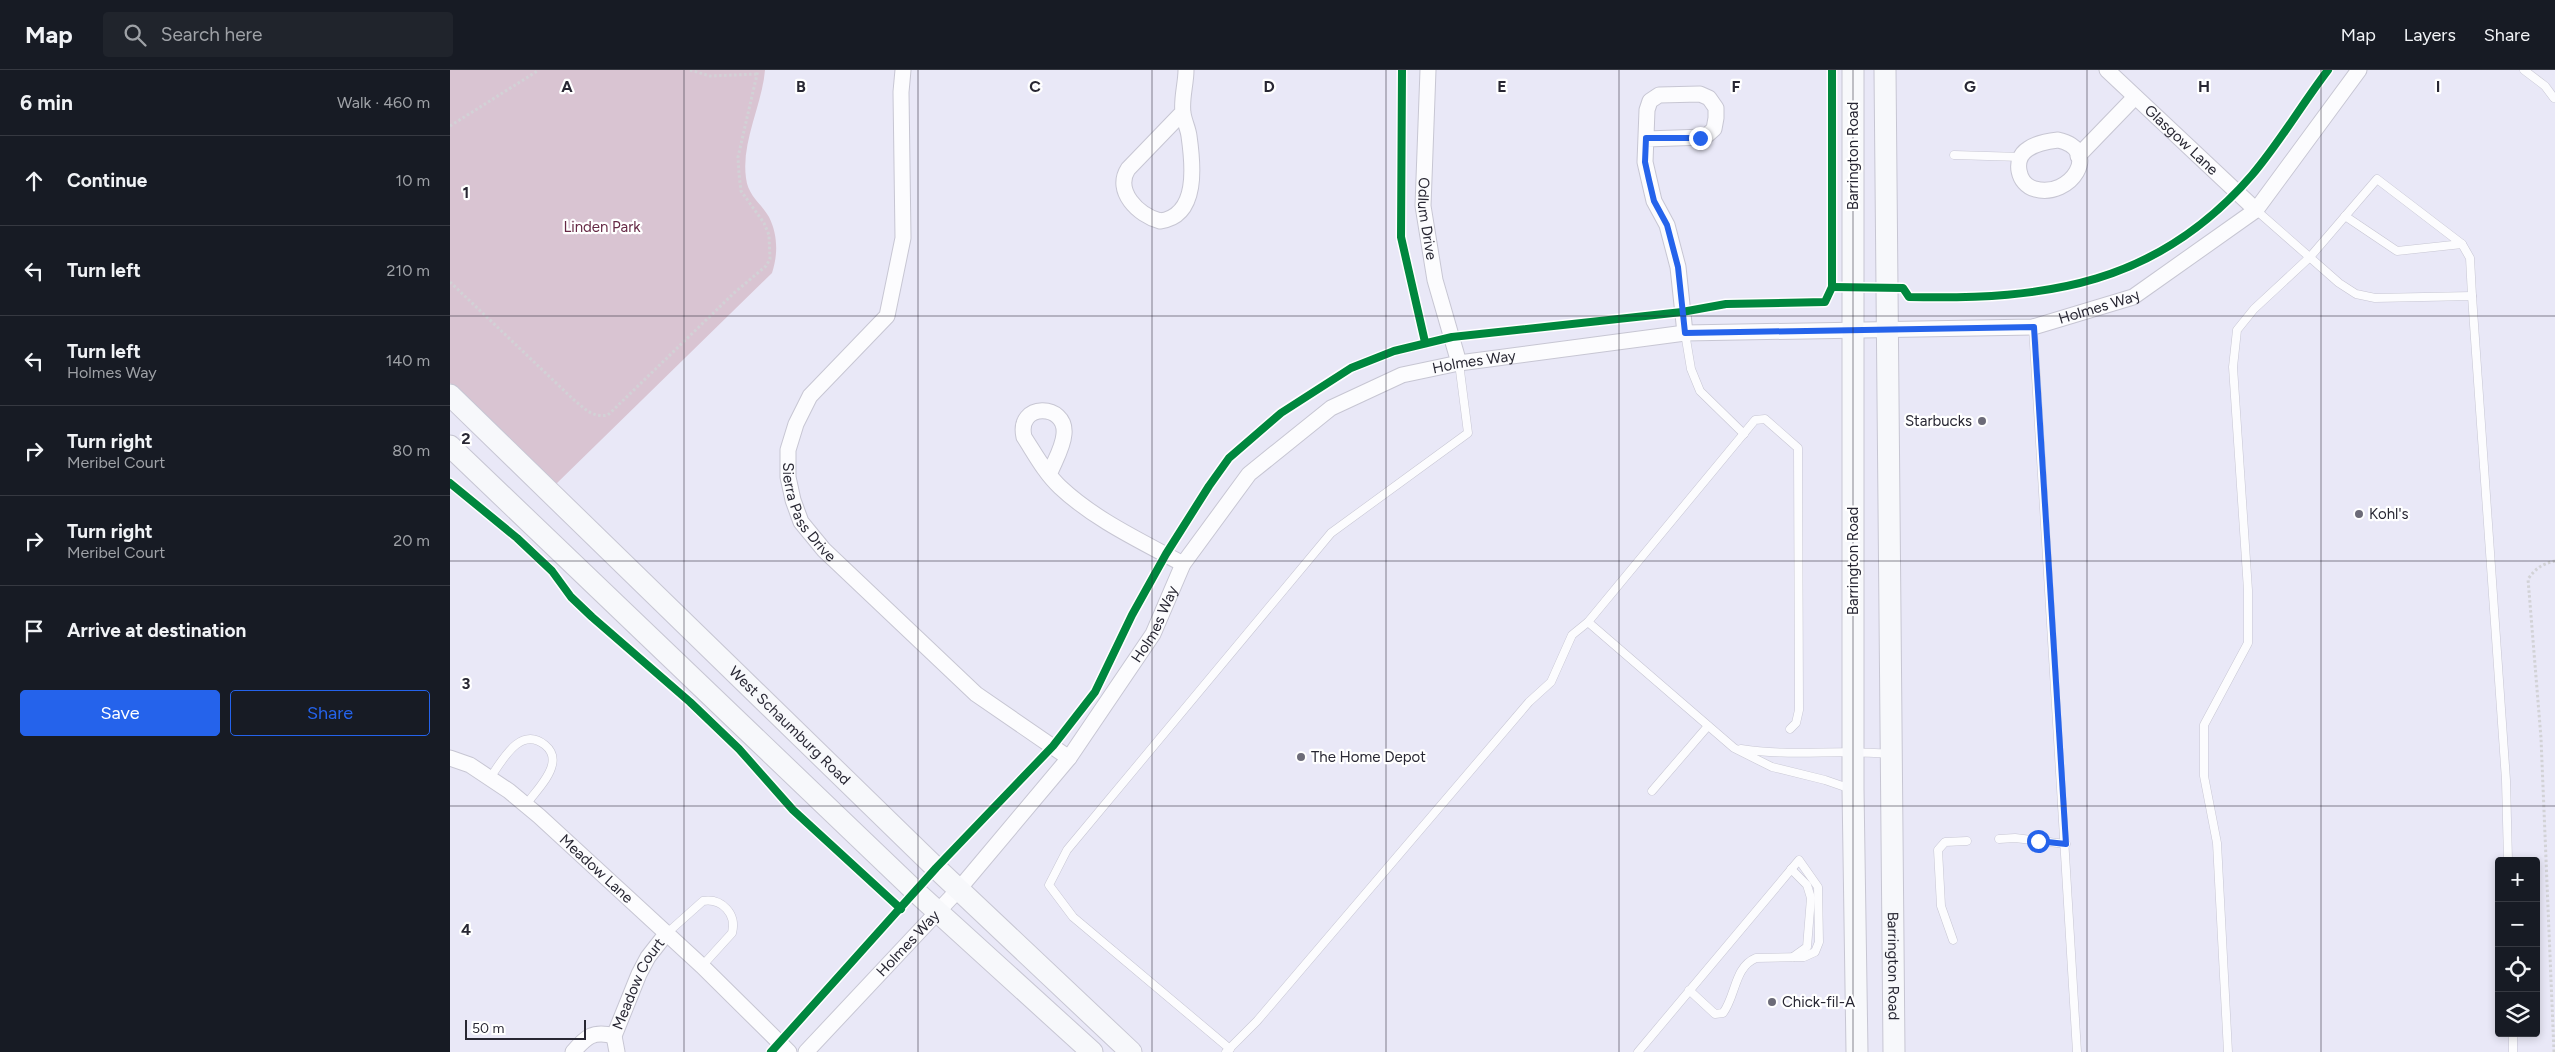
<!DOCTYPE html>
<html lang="en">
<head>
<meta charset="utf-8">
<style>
  body { margin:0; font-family:Figtree,sans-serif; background:#20242c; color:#f1f3f6 }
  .controls { position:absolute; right:15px; bottom:15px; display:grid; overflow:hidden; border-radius:5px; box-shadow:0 2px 8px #0003 }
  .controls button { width:45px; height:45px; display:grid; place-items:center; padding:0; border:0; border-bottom:1px solid #363941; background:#171b24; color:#f1f3f6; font:25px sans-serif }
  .scale { position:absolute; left:15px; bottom:12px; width:121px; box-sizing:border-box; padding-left:5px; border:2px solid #282733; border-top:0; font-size:14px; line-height:18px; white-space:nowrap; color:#282733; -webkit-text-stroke:4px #fff; paint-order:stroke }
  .stop { position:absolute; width:15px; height:15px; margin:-11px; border:4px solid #2563eb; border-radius:50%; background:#fff }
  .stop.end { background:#2563eb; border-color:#fff; box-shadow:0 1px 5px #0008 }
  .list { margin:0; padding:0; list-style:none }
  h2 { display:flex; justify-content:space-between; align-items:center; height:65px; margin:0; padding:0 20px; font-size:21px }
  h2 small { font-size:16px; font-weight:400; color:#9ea1a6 }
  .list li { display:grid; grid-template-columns:32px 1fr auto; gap:15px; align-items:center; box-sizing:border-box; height:90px; padding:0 20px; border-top:1px solid #363941 }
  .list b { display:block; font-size:19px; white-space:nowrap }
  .list p { margin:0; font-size:16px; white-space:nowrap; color:#9ea1a6 }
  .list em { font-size:16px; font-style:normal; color:#9ea1a6 }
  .actions { display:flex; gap:10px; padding:15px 20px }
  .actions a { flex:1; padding:11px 0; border:1px solid #2563eb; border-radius:5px; text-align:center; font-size:18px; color:#2563eb }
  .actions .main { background:#2563eb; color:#fff }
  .icon { flex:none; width:28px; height:28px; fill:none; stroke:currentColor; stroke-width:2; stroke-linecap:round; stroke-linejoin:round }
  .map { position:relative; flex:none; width:2105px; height:982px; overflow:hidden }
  header { display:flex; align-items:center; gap:30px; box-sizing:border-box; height:70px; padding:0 25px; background:#171b24; border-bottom:1px solid #363941 }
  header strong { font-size:24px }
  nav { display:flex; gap:28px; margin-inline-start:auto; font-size:18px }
  .search { width:350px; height:45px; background:#20242c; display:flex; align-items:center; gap:12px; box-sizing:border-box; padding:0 18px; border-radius:5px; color:#9ea1a6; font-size:19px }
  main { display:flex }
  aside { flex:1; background:#171b24 }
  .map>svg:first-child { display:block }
  .green { fill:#d9c4d2 }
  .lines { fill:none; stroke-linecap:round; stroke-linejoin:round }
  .service-casing { stroke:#c7c6d3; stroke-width:9 }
  .minor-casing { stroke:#c7c6d3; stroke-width:17 }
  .secondary-casing { stroke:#c7c6d3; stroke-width:23 }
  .path { stroke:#d2d2d6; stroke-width:3; stroke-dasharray:2.5 2.5; stroke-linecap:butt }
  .service { stroke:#fcfcfe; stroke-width:8 }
  .minor { stroke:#fcfcfe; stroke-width:15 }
  .secondary { stroke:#f7f8fb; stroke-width:21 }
  .cycleway-casing { stroke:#fff; stroke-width:11 }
  .cycleway { stroke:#00873e; stroke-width:8 }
  .route { stroke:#2563eb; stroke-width:6 }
  .grid { fill:none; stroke:#282733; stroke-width:1; stroke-opacity:0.55 }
  .poi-dot { fill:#6c6b78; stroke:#fff; stroke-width:2 }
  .labels { text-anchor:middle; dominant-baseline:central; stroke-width:4.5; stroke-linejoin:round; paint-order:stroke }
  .street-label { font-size:15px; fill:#282733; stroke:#fff }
  .park-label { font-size:15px; fill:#662945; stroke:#fff }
  .poi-label { font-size:15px; fill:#282733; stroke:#fff; text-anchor:start }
  .grid-label { font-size:16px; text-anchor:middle; font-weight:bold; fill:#282733; stroke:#fff; stroke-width:4.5; stroke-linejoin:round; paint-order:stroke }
</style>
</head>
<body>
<header>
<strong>Map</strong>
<div class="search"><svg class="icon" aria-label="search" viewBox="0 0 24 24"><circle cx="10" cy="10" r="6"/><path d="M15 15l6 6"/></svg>Search here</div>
<nav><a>Map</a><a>Layers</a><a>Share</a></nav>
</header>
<main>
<aside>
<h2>6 min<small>Walk · 460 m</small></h2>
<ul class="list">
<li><svg class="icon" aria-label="ahead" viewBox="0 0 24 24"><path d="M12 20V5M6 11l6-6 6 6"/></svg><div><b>Continue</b></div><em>10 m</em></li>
<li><svg class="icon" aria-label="left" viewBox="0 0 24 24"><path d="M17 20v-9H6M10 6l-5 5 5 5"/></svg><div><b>Turn left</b></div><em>210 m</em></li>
<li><svg class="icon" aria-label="left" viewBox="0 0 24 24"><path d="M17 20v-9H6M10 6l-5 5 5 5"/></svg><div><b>Turn left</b><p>Holmes Way</p></div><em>140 m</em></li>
<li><svg class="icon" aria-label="right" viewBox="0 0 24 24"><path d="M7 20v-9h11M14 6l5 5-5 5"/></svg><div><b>Turn right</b><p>Meribel Court</p></div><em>80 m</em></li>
<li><svg class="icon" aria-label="right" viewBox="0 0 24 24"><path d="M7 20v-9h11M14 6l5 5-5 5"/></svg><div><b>Turn right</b><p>Meribel Court</p></div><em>20 m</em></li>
<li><svg class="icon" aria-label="arrive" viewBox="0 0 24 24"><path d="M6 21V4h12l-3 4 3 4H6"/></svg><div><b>Arrive at destination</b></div></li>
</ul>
<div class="actions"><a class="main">Save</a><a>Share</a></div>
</aside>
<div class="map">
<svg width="2105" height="982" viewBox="0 0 2105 982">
  <rect width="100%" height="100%" fill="#e9e8f7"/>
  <!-- green -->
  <path class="green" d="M0,0H315C312,36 291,72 296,108C298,126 311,133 319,147C328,165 328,185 322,203L105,415L0,313Z"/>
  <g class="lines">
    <!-- service casing -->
    <g class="service-casing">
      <g id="service">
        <path d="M2074,0L2095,16L2104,28"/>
        <path d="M1504,85L1571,87"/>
        <path d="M1806,140L1889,213L1906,224L1925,228L2022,226L2056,710L2058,791"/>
        <path d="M1895,146L1947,181L2012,174"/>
        <path d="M1583,257L1627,982"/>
        <path d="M1235,263L1241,299L1250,321L1294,364"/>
        <path d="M1138,552L1284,678L1322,697L1375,710L1401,719"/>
        <path d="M1291,679C1340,687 1389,679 1439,684"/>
        <path d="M40,708C52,691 70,655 95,675C101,680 104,687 102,695C99,709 84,723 76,735"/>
        <path d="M1202,721L1258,656"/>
        <path d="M1549,769L1565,768L1616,774"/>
        <path d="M1341,799L1357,815L1361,828L1357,877L1343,887"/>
        <path d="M216,864L253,831C272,828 287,844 282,863L252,896"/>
        <path d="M1503,870L1491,836L1488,780L1495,772L1517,771"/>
        <path d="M2063,963V982"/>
        <path d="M780,979L623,847L599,815L617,780L881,463L1018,363L1009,293"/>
        <path d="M776,982L807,951L1079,632L1101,612L1122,565L1138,552L1305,350L1315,349L1348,378L1349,640L1346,653L1340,659"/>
        <path d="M1188,982L1349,790L1368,817L1369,872L1365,882L1354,887L1306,888C1284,897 1286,926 1273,943L1265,944L1239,920"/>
        <path d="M1778,982L1767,773L1754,706V655L1798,573V520L1783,297L1787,260L1804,239L1860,187L1927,109L2012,174L2020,188L2022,226"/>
      </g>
    </g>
    <!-- minor casing -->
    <g class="minor-casing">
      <g id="minor">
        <path id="s1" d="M453,0L451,22L453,168L437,246L360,326L346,354L338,380V407L343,430L351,452L374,480L526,624L619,688"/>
        <path id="s2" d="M978,0L973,136L985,210L1009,293"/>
        <path id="s3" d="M1657,0L1806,140"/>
        <path d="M733,42L678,99C664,121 688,145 710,151C749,146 743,94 739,66C738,58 734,51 733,43C731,29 736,14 736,0"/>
        <path d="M1196,69L1255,67L1264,59L1266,48V38L1259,28L1250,24L1209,25L1200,31L1197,40L1195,92L1204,131L1217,155L1228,197L1235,263"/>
        <path d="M1608,70C1653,80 1620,129 1585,119C1568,115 1562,89 1578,79C1585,74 1599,71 1608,70Z"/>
        <path d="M1628,86L1685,27"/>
        <path d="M599,405C604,392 613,378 614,364C617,333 566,332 574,367C585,384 595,403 610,417C645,450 691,471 733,494"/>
        <path id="s4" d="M0,688L20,695L59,721L89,746L252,896L339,982"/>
        <path d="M123,982C136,967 143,960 164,966"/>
        <path id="s5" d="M167,982L164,966L189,904L198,887L216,864"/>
        <path id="s6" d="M356,982L509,819L619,688L703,564L733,494L799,404L881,338L952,305L1009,293L1235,263L1583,257L1683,227L1806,140L1909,0"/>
      </g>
    </g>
    <!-- secondary casing -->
    <g class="secondary-casing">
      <g id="secondary">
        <path d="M1403,0V719L1407,982"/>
        <path id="s7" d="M1435,0L1444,982"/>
        <path id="s8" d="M0,325L486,798L681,982"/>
        <path d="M0,376L466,822L642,982"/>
      </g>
    </g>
    <!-- path -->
    <g class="path">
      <path d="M240,0L260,6L308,4"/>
      <path d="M0,56L89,0"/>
      <path d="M0,212L124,330C135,339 143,348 158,345L284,223L316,196L320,189L319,165L314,153L291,121L289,104L288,87L308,0"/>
      <path d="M2104,982L2091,668L2078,509C2086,498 2092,494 2105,491"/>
    </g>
    <!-- service -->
    <use href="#service" class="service"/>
    <!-- minor -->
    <use href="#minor" class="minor"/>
    <!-- secondary -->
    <use href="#secondary" class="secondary"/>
    <!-- cycleway casing -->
    <g class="cycleway-casing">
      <g id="cycleway">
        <path d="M952,0L951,167L975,272"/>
        <path d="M1382,217L1453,218L1459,227C1597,230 1707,215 1802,105C1830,72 1852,34 1878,0"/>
        <path d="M0,413L67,468L102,501L121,527L142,547L240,632L289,679L343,740L451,839"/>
        <path d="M321,982L486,798L603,676L645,622L682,545L716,484L759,416L779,388L831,343L901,298L944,281L1002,267L1232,242L1276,234L1375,232L1382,217V0"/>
      </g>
    </g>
    <!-- cycleway -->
    <use href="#cycleway" class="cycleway"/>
  </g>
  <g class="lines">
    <!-- route -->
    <path class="route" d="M1250,68H1196L1195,92L1199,110L1204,131L1217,155L1228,197L1235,263L1584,257L1616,774L1588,771"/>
  </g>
  <!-- grid -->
  <path class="grid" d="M234,0V982M468,0V982M702,0V982M936,0V982M1169,0V982M1403,0V982M1637,0V982M1871,0V982M0,246H2105M0,491H2105M0,736H2105"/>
  <!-- markers -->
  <g class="poi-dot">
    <circle cx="1532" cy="351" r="5"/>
    <circle cx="1909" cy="444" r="5"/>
    <circle cx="851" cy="687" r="5"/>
    <circle cx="1322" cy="932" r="5"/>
  </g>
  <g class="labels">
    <!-- street labels -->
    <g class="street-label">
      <text stroke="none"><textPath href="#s3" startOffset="102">Glasgow Lane</textPath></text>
      <text transform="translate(1403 86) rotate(-90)">Barrington Road</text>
      <text stroke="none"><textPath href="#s2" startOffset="149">Odlum Drive</textPath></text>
      <text stroke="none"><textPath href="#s6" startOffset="1619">Holmes Way</textPath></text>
      <text stroke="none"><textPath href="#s6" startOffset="989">Holmes Way</textPath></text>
      <text stroke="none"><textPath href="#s1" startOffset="485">Sierra Pass Drive</textPath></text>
      <text transform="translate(1403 491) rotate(-90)">Barrington Road</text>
      <text stroke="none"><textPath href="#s6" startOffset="554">Holmes Way</textPath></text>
      <text stroke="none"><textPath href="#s8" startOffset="474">West Schaumburg Road</textPath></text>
      <text stroke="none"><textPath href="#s4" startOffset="185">Meadow Lane</textPath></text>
      <text stroke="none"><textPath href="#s6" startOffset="149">Holmes Way</textPath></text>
      <text stroke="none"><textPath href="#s7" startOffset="896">Barrington Road</textPath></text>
      <text stroke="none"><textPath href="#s5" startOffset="74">Meadow Court</textPath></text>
    </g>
    <!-- park labels -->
    <g class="park-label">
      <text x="152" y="157">Linden Park</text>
    </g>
    <!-- poi labels -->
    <g class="poi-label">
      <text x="1522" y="351" text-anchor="end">Starbucks</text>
      <text x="1919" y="444">Kohl's</text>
      <text x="861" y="687">The Home Depot</text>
      <text x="1332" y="932">Chick-fil-A</text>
    </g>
  </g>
  <g class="grid-label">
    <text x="117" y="22">A</text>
    <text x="351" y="22">B</text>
    <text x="585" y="22">C</text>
    <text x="819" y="22">D</text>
    <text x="1052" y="22">E</text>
    <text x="1286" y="22">F</text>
    <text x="1520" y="22">G</text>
    <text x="1754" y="22">H</text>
    <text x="1988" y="22">I</text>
    <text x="16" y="128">1</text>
    <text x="16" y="374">2</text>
    <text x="16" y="619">3</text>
    <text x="16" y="865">4</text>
  </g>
</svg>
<div class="controls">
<button>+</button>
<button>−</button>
<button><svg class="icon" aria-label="locate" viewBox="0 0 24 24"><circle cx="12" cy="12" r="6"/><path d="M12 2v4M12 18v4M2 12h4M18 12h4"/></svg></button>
<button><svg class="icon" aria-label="layers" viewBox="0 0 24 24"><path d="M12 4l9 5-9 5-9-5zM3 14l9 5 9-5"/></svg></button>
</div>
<div class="scale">50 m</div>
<div class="stop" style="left:1588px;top:771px"></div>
<div class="stop end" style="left:1250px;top:68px"></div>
</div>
</main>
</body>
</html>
